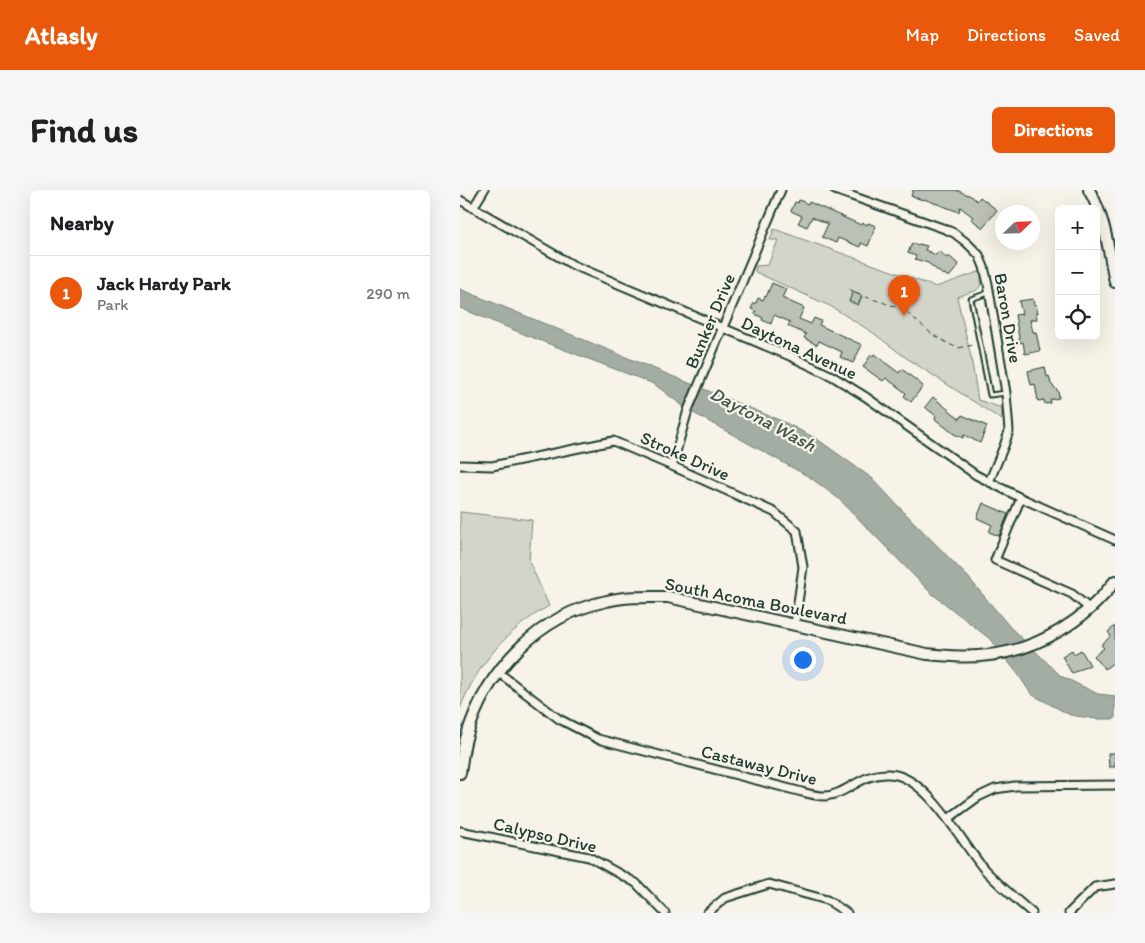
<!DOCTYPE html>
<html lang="en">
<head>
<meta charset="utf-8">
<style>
  body { margin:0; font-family:Itim,sans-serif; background:#f6f6f6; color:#202124 }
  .controls { position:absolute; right:15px; top:15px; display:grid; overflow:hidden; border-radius:8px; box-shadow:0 5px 20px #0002 }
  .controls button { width:45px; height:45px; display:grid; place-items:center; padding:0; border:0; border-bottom:1px solid #e0e0e0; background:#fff; color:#202124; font:25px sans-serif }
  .compass { position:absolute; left:535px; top:15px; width:45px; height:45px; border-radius:50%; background:#fff; box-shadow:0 5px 20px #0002; rotate:67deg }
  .you { position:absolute; left:342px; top:469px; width:18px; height:18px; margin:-12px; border:4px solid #fff; border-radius:50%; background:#1a73e8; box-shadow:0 0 0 8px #1a73e833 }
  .badge { display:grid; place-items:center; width:32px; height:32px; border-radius:50%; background:#ea580c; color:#fff; font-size:16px; font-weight:700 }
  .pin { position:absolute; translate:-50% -41px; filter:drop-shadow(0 1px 2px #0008) }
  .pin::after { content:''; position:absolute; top:26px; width:18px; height:15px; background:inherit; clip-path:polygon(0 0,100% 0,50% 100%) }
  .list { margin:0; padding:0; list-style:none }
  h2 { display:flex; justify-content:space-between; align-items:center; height:65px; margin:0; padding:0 20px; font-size:21px }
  h2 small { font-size:16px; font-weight:400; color:#757577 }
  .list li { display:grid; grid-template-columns:32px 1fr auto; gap:15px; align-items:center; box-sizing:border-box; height:75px; padding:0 20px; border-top:1px solid #e0e0e0 }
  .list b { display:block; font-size:19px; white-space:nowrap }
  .list p { margin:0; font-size:16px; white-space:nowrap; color:#757577 }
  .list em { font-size:16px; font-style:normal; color:#757577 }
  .icon { flex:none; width:28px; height:28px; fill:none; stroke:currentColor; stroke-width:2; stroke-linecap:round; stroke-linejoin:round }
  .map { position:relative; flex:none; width:655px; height:723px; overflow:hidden; border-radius:8px }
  header { display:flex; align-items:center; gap:30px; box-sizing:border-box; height:70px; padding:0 25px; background:#ea580c; color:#fff }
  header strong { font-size:24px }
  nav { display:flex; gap:28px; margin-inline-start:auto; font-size:18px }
  .intro { display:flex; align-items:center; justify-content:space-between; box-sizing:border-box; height:120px; padding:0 30px }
  h1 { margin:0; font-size:35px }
  .button { padding:12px 22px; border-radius:8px; background:#ea580c; color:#fff; font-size:18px; font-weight:700 }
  main { display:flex; gap:30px; padding:0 30px }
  aside { flex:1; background:#fff; border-radius:8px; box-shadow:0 5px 20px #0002 }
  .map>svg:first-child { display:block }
  .green { fill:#d3d5ca; stroke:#79897f }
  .water { fill:#a4ada3; stroke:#6f8077 }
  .building { fill:#bbc1b6; stroke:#1f3d34 }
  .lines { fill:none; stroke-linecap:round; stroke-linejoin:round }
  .service-casing { stroke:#1f3d34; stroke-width:7 }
  .minor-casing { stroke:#1f3d34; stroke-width:11 }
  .secondary-casing { stroke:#1f3d34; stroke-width:14 }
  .path { stroke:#1f3d34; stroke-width:1; stroke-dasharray:5 4; stroke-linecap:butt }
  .service { stroke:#f7f3e8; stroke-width:3 }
  .minor { stroke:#f7f3e8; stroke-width:7 }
  .secondary { stroke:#f7f3e8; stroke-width:10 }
  .labels { text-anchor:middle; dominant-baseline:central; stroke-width:4.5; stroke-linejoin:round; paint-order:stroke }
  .street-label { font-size:18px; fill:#1f3d34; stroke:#f7f3e8 }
  .water-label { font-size:19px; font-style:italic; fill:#405950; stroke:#f7f3e8 }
</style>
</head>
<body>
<header>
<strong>Atlasly</strong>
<nav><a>Map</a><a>Directions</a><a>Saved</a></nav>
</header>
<div class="intro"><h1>Find us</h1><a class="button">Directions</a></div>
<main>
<aside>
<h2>Nearby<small></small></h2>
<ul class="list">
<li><span class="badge">1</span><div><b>Jack Hardy Park</b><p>Park</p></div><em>290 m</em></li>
</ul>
</aside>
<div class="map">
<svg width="655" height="723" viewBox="0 0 655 723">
  <rect width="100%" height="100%" fill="#f7f3e8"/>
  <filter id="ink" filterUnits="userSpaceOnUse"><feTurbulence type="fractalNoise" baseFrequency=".02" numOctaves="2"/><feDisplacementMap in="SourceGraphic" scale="10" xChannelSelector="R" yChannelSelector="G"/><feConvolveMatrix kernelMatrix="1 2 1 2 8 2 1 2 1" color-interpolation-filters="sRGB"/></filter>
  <g filter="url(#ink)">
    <!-- green -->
    <g class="green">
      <path d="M314,39L476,97L521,81C523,105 515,99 497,107L511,167L518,210L542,218V230L445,167L412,142L370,116L295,82L296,76L308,75L318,50H310Z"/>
      <path d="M0,322L72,330L69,371L89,416C49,438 16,475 0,519Z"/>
    </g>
    <!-- water -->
    <path class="water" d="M0,99L324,232L357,249L413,289L439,317L508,387L550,437L601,486L638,504L655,506V529H636L610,525L571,504L558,484L530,449L470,402L379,309L351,288L228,220L194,194L71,147L0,118Z"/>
    <!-- building -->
    <g class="building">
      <path d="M453,0H496L511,6L517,11L520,7L537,20L523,38L511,29L513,27L500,17L499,22L464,9L463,10L451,6Z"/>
      <path d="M339,10L348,14L349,12L401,35L403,33L407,35L408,33L416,36L408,56L401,53L400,57L378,48L376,53L362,47L368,34L352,27L347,37L338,33L342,26L331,21L335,12L338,13Z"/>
      <path d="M452,53L458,56L459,54L467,56L465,60L476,65L479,61L487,68L489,66L499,75L489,87L484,84L483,85L468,73L455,69L456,66L448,63Z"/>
      <path d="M312,93L326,99L322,108L344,118L339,129L351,134L354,128L361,131L359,135L402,155L393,173L380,167L382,162L359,151L357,155L344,148L346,144L328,136L330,132L314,125L311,134L302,130L303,128L295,124L296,121L291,119L294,113H296L298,108L303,110L305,106L306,107Z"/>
      <path d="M393,102L402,106L398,115L389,111Z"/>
      <path d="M573,109L574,115L576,114L578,123H576L577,129L570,130L573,142H576L580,161L565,164L563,152L560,153L555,125L562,124L559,111Z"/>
      <path d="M414,164L439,183L442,179L463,196L451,212L444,206L446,203L426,188L423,191L403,177L411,165L413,166Z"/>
      <path d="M585,177L587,187L589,186L591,194L598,201L599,208L590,210L591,213L585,214L584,210L578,211L575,194L571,195L568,181Z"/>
      <path d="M473,207L500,229L502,225L527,236L520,253L504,245L503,248L494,244L475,229L476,226L465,217Z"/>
      <path d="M523,313L548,324L539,346L529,342L532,335L517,328Z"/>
      <path d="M655,436V471L645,479L634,466L644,458L641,455L651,446L648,442Z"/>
      <path d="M612,460L614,464L621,460L630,475L613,483L611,482L602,466Z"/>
      <path d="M648,563H655V577H649Z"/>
    </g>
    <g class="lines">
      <!-- service casing -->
      <g class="service-casing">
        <path id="service" d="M528,103L511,109L530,205L546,203"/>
      </g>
      <!-- minor casing -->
      <g class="minor-casing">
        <g id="minor">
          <path d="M375,0L485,39L494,43L507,53L519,65L524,77L528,94L546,203L549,241L544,256L529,292"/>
          <path d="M0,10L113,75L332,167L372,186L406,207L516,285L561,308L655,350"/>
          <path d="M13,18L24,0"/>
          <path d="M0,275L32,276L153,251L212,276L314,322L337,341L343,377L335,434"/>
          <path d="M212,276L228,220L321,0"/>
          <path d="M561,308L535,370L612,404L630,419"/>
          <path d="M38,482L99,529L138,549L342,602C349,604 357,606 365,606C387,605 402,582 429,584C467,585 501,652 524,679C539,695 556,709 572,723"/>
          <path d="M488,629L518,607L535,599L555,596L655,595"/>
          <path d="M0,641L129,667L176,693L205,723"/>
          <path d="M247,723L265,708L309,694L367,710L387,723"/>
          <path d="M609,723L635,697L655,694"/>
        </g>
      </g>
      <!-- secondary casing -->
      <g class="secondary-casing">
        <g id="secondary">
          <path d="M629,0C645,27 649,62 655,92"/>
          <path d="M0,583C2,570 3,557 7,545C27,479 79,425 147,411C167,406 188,407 208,407L467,464C488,466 508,468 529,465C578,460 626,430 655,391"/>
        </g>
      </g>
      <!-- path -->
      <path class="path" d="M389,99L403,106L443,119L473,145L491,155L498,158L514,155"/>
      <!-- service -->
      <use href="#service" class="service"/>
      <!-- minor -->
      <use href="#minor" class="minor"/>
      <!-- secondary -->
      <use href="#secondary" class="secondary"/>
    </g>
  </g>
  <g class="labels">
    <!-- street labels -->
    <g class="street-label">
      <text transform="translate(548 128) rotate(80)">Baron Drive</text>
      <text transform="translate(250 131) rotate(-67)">Bunker Drive</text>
      <text transform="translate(339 158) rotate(25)">Daytona Avenue</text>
      <text transform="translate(225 266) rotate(24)">Stroke Drive</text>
      <text transform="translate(296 411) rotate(11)">South Acoma Boulevard</text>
      <text transform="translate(299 575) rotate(14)">Castaway Drive</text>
      <text transform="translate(85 645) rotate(13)">Calypso Drive</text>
    </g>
    <!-- water labels -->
    <g class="water-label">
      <text transform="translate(303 229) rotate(28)">Daytona Wash</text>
    </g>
  </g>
</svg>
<div class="controls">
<button>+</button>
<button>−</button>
<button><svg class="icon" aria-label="locate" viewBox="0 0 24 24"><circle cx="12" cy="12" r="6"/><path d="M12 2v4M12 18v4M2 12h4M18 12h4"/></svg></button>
</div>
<svg class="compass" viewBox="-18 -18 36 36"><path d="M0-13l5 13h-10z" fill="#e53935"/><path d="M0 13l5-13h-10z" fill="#757577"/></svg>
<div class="you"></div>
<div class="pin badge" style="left:444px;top:126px">1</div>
</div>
</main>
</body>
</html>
